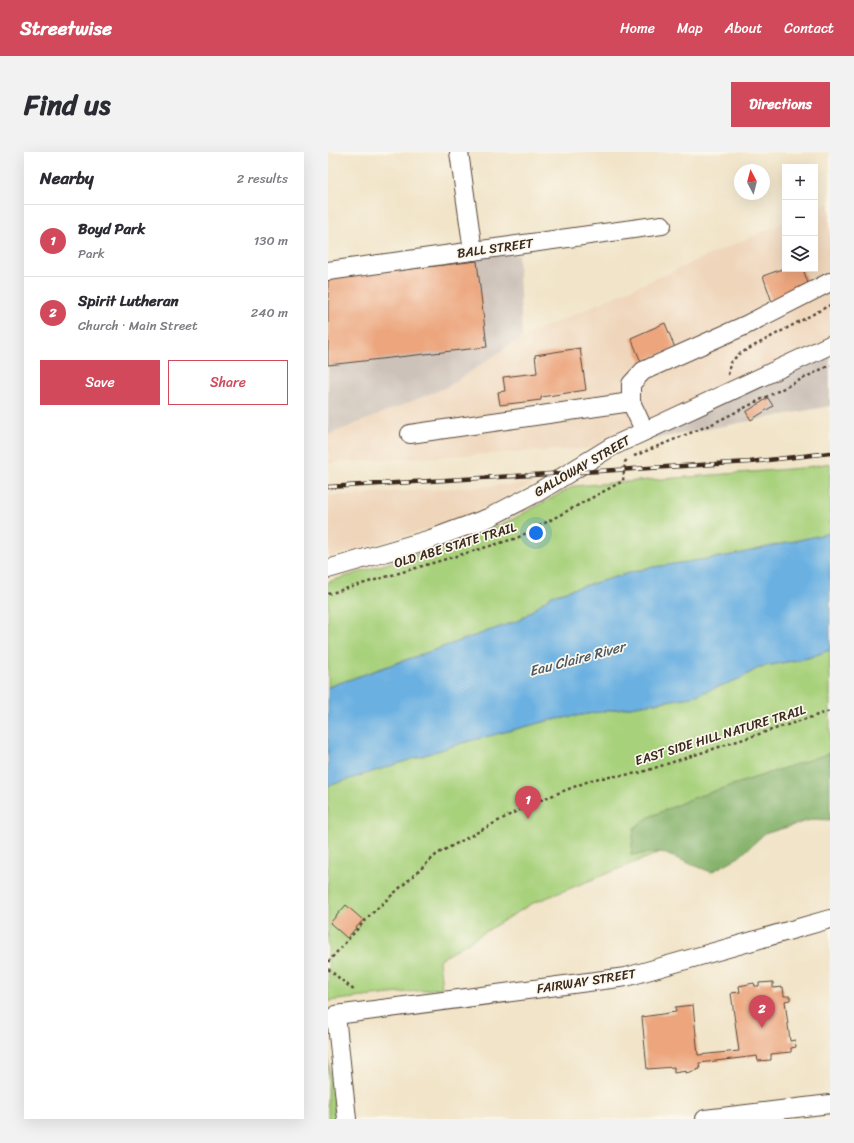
<!DOCTYPE html>
<html lang="en">
<head>
<meta charset="utf-8">
<style>
  body { margin:0; font-family:Sriracha,sans-serif; background:#f2f2f3; color:#2b2b33 }
  .controls { position:absolute; right:12px; top:12px; display:grid; overflow:hidden; border-radius:0px; box-shadow:0 4px 16px #0002 }
  .controls button { width:36px; height:36px; display:grid; place-items:center; padding:0; border:0; border-bottom:1px solid #e1e1e2; background:#fff; color:#2b2b33; font:20px sans-serif }
  .compass { position:absolute; left:406px; top:12px; width:36px; height:36px; border-radius:50%; background:#fff; box-shadow:0 4px 16px #0002; rotate:353deg }
  .you { position:absolute; left:208px; top:381px; width:14px; height:14px; margin:-10px; border:3px solid #fff; border-radius:50%; background:#1a73e8; box-shadow:0 0 0 6px #1a73e833 }
  .badge { display:grid; place-items:center; width:26px; height:26px; border-radius:50%; background:#d1495b; color:#fff; font-size:13px; font-weight:700 }
  .pin { position:absolute; translate:-50% -33px; filter:drop-shadow(0 1px 2px #0008) }
  .pin::after { content:''; position:absolute; top:21px; width:14px; height:12px; background:inherit; clip-path:polygon(0 0,100% 0,50% 100%) }
  .list { margin:0; padding:0; list-style:none }
  h2 { display:flex; justify-content:space-between; align-items:center; height:52px; margin:0; padding:0 16px; font-size:17px }
  h2 small { font-size:13px; font-weight:400; color:#7c7c81 }
  .list li { display:grid; grid-template-columns:26px 1fr auto; gap:12px; align-items:center; box-sizing:border-box; height:72px; padding:0 16px; border-top:1px solid #e1e1e2 }
  .list b { display:block; font-size:15px; white-space:nowrap }
  .list p { margin:0; font-size:13px; white-space:nowrap; color:#7c7c81 }
  .list em { font-size:13px; font-style:normal; color:#7c7c81 }
  .actions { display:flex; gap:8px; padding:12px 16px }
  .actions a { flex:1; padding:9px 0; border:1px solid #d1495b; border-radius:0px; text-align:center; font-size:14px; color:#d1495b }
  .actions .main { background:#d1495b; color:#fff }
  .icon { flex:none; width:22px; height:22px; fill:none; stroke:currentColor; stroke-width:2; stroke-linecap:round; stroke-linejoin:round }
  .map { position:relative; flex:none; width:502px; height:967px; overflow:hidden; border-radius:0px }
  header { display:flex; align-items:center; gap:24px; box-sizing:border-box; height:56px; padding:0 20px; background:#d1495b; color:#fff }
  header strong { font-size:19px }
  nav { display:flex; gap:22px; margin-inline-start:auto; font-size:14px }
  .intro { display:flex; align-items:center; justify-content:space-between; box-sizing:border-box; height:96px; padding:0 24px }
  h1 { margin:0; font-size:28px }
  .button { padding:10px 18px; border-radius:0px; background:#d1495b; color:#fff; font-size:14px; font-weight:700 }
  main { display:flex; gap:24px; padding:0 24px }
  aside { flex:1; background:#fff; border-radius:0px; box-shadow:0 4px 16px #0002 }
  .map>svg:first-child { display:block }
  .built { fill:#efd6bb }
  .industrial { fill:#cdc2b9 }
  .green { fill:#a8d17c; stroke:#727e4d }
  .forest { fill:#86b36c; stroke:#606e45 }
  .water { fill:#6bb0e1; stroke:#536d80 }
  .building { fill:#eca57d }
  .lines { fill:none; stroke-linecap:round; stroke-linejoin:round }
  .minor-casing { stroke:#564638; stroke-width:20 }
  .path { stroke:#564638; stroke-width:2.5; stroke-dasharray:3 3; stroke-linecap:butt }
  .minor { stroke:#fff; stroke-width:18 }
  .rail-casing { stroke:#3b2a1e; stroke-width:4.5 }
  .rail { stroke:#fbf7ec; stroke-width:3; stroke-dasharray:9; stroke-linecap:butt }
  .labels { text-anchor:middle; dominant-baseline:central; stroke-width:3.5; stroke-linejoin:round; paint-order:stroke }
  .street-label { font-size:13px; fill:#3b2a1e; stroke:#fbf7ec }
  .water-label { font-size:14px; font-style:italic; fill:#4c5962; stroke:#fbf7ec }
</style>
</head>
<body>
<header>
<strong>Streetwise</strong>
<nav><a>Home</a><a>Map</a><a>About</a><a>Contact</a></nav>
</header>
<div class="intro"><h1>Find us</h1><a class="button">Directions</a></div>
<main>
<aside>
<h2>Nearby<small>2 results</small></h2>
<ul class="list">
<li><span class="badge">1</span><div><b>Boyd Park</b><p>Park</p></div><em>130 m</em></li>
<li><span class="badge">2</span><div><b>Spirit Lutheran</b><p>Church · Main Street</p></div><em>240 m</em></li>
</ul>
<div class="actions"><a class="main">Save</a><a>Share</a></div>
</aside>
<div class="map">
<svg width="502" height="967" viewBox="0 0 502 967">
  <rect width="100%" height="100%" fill="#fbf7ec"/>
  <filter id="ink" filterUnits="userSpaceOnUse"><feTurbulence type="fractalNoise" baseFrequency=".025" numOctaves="2"/><feDisplacementMap in="SourceGraphic" scale="8" xChannelSelector="R" yChannelSelector="G"/><feConvolveMatrix kernelMatrix="1 2 1 2 8 2 1 2 1" color-interpolation-filters="sRGB"/></filter>
  <filter id="wash" filterUnits="userSpaceOnUse"><feTurbulence type="fractalNoise" baseFrequency=".012" numOctaves="4" result="noise"/><feDisplacementMap in="SourceGraphic" scale="16" xChannelSelector="R" yChannelSelector="G"/><feGaussianBlur stdDeviation="0.9" result="paint"/><feColorMatrix in="noise" values="0 0 0 0 0 0 0 0 0 0 0 0 0 0 0 0 0 1.4 0 .05"/><feComposite in="paint" operator="in"/></filter>
  <g filter="url(#wash)">
    <rect width="100%" height="100%" fill="#f1e4c8"/>
    <!-- built -->
    <g class="built">
      <path d="M502,51V193L283,295L0,311V283L119,235L194,185L457,70V117H487V57Z"/>
      <path d="M207,331L147,360L108,375L0,406V344Z"/>
    </g>
    <!-- industrial -->
    <g class="industrial">
      <path d="M145,99L190,103L194,185L119,235L0,283V119Z"/>
      <path d="M502,193V254L283,295Z"/>
    </g>
    <!-- green -->
    <g class="green">
      <path d="M502,311V381L405,403L319,416L224,443L192,468L0,535V430L144,385L183,368L246,334L473,316Z"/>
      <path d="M502,498V622L333,700L203,752L111,808L114,836L1,849L0,851V634L134,591L223,568L363,545L411,527L432,515L480,506Z"/>
      <path d="M0,905L8,967H0Z"/>
    </g>
    <!-- forest -->
    <path class="forest" d="M502,601V668L486,667L436,682L411,705L383,720L333,700L303,703L306,676L321,665L365,646Z"/>
    <!-- water -->
    <path class="water" d="M502,381V498L480,506L432,515L411,527L363,545L223,568L134,591L0,634V535L192,468L224,443L319,416L405,403Z"/>
    <g id="blocks">
      <!-- building -->
      <g class="building">
        <path d="M149,109L159,195L0,213V127Z"/>
        <path d="M457,116L475,117L482,137L444,150L435,124Z"/>
        <path d="M337,171L347,196L313,210L303,186Z"/>
        <path d="M252,196L258,238L213,245V248L172,253L170,240L177,239L175,225L209,221L207,203Z"/>
        <path d="M440,246L445,254L423,268L418,260Z"/>
        <path d="M18,753L35,768L19,786L2,771Z"/>
        <path d="M445,830V836L455,835L456,844H462V848L457,849L462,889L467,888L468,895L463,896V900L443,902V908L430,909L429,904L371,911L372,917L358,921V919L346,921V915L319,917L314,865L348,860L347,855L365,853L370,903L411,899L403,841L412,840L411,834L426,831L427,834H431V831Z"/>
      </g>
    </g>
  </g>
  <g filter="url(#ink)">
    <use href="#blocks" fill-opacity="0" stroke="#564638" stroke-width="1"/>
    <g class="lines">
      <!-- minor casing -->
      <g class="minor-casing">
        <g id="minor">
          <path d="M131,0L145,99"/>
          <path d="M0,119L334,73"/>
          <path d="M316,278L303,250V232L315,219L418,173L502,130"/>
          <path d="M82,282L303,250"/>
          <path d="M0,417L103,387L160,366L210,340L283,295L502,193"/>
          <path d="M19,967L8,863L298,825L502,767"/>
          <path d="M377,967L502,952"/>
        </g>
      </g>
      <!-- path -->
      <g class="path">
        <path d="M400,223L402,211L411,202L502,153"/>
        <path d="M306,304L384,272L502,213"/>
        <path d="M0,442L189,386L295,329L297,310L300,306"/>
        <path d="M0,810L41,764L109,702L200,653L266,627L311,621L502,559"/>
        <path d="M0,817L27,839"/>
      </g>
      <!-- minor -->
      <use href="#minor" class="minor"/>
      <!-- rail casing -->
      <g class="rail-casing">
        <path id="rail" d="M0,335L422,310L502,301"/>
      </g>
      <!-- rail -->
      <use href="#rail" class="rail"/>
    </g>
  </g>
  <g class="labels">
    <!-- street labels -->
    <g class="street-label">
      <text transform="translate(167 96) rotate(-8)">BALL STREET</text>
      <text transform="translate(254 314) rotate(-30)">GALLOWAY STREET</text>
      <text transform="translate(127 393) rotate(-17)">OLD ABE STATE TRAIL</text>
      <text transform="translate(392 583) rotate(-17)">EAST SIDE HILL NATURE TRAIL</text>
      <text transform="translate(258 829) rotate(-9)">FAIRWAY STREET</text>
    </g>
    <!-- water labels -->
    <g class="water-label">
      <text transform="translate(249 507) rotate(-15)">Eau Claire River</text>
    </g>
  </g>
</svg>
<div class="controls">
<button>+</button>
<button>−</button>
<button><svg class="icon" aria-label="layers" viewBox="0 0 24 24"><path d="M12 4l9 5-9 5-9-5zM3 14l9 5 9-5"/></svg></button>
</div>
<svg class="compass" viewBox="-18 -18 36 36"><path d="M0-13l5 13h-10z" fill="#e53935"/><path d="M0 13l5-13h-10z" fill="#7c7c81"/></svg>
<div class="you"></div>
<div class="pin badge" style="left:200px;top:667px">1</div>
<div class="pin badge" style="left:434px;top:876px">2</div>
</div>
</main>
</body>
</html>
